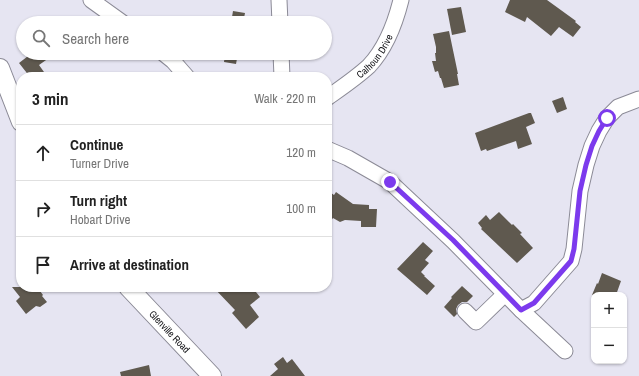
<!DOCTYPE html>
<html lang="en">
<head>
<meta charset="utf-8">
<style>
  body { margin:0; font-family:"Archivo Narrow",sans-serif; background:#f6f6f6; color:#222 }
  .controls { position:absolute; right:12px; bottom:12px; display:grid; overflow:hidden; border-radius:8px; box-shadow:0 1px 3px #0004 }
  .controls button { width:36px; height:36px; display:grid; place-items:center; padding:0; border:0; border-bottom:1px solid #e0e0e0; background:#fff; color:#222; font:20px sans-serif }
  .stop { position:absolute; width:12px; height:12px; margin:-9px; border:3px solid #7c3aed; border-radius:50%; background:#fff }
  .stop.end { background:#7c3aed; border-color:#fff; box-shadow:0 1px 4px #0008 }
  .list { margin:0; padding:0; list-style:none }
  h2 { display:flex; justify-content:space-between; align-items:center; height:52px; margin:0; padding:0 16px; font-size:17px }
  h2 small { font-size:13px; font-weight:400; color:#767676 }
  .list li { display:grid; grid-template-columns:26px 1fr auto; gap:12px; align-items:center; box-sizing:border-box; height:56px; padding:0 16px; border-top:1px solid #e0e0e0 }
  .list b { display:block; font-size:15px; white-space:nowrap }
  .list p { margin:0; font-size:13px; white-space:nowrap; color:#767676 }
  .list em { font-size:13px; font-style:normal; color:#767676 }
  .icon { flex:none; width:22px; height:22px; fill:none; stroke:currentColor; stroke-width:2; stroke-linecap:round; stroke-linejoin:round }
  .map { position:relative; flex:none; width:639px; height:376px; overflow:hidden }
  .search { position:absolute; background:#fff; box-shadow:0 1px 3px #0004; left:16px; top:16px; width:316px; height:44px; display:flex; align-items:center; gap:10px; box-sizing:border-box; padding:0 14px; border-radius:22px; color:#767676; font-size:15px }
  .panel { position:absolute; background:#fff; box-shadow:0 1px 3px #0004; left:16px; top:72px; width:316px; height:220px; border-radius:16px }
  .map>svg:first-child { display:block }
  .building { fill:#5f594f }
  .lines { fill:none; stroke-linecap:round; stroke-linejoin:round }
  .minor-casing { stroke:#8b8a96; stroke-width:17 }
  .major-casing { stroke:#8b8a96; stroke-width:20 }
  .minor { stroke:#fff; stroke-width:15 }
  .major { stroke:#fff; stroke-width:18 }
  .route { stroke:#7c3aed; stroke-width:5 }
  .labels { text-anchor:middle; dominant-baseline:central; stroke-width:4; stroke-linejoin:round; paint-order:stroke }
  .street-label { font-size:10px; fill:#121216; stroke:#e6e5f2 }
</style>
</head>
<body>
<div class="map">
<svg width="639" height="376" viewBox="0 0 639 376">
  <rect width="100%" height="100%" fill="#e6e5f2"/>
  <!-- building -->
  <g class="building">
    <path d="M510,0H547L576,21L575,22L581,27L573,37L559,27L551,36L527,17L525,22L505,12Z"/>
    <path d="M461,7L466,32L452,35L447,9Z"/>
    <path d="M233,11L245,13L243,23H231Z"/>
    <path d="M449,31L458,74H457L459,85L444,88L441,78H440L438,71L435,72L432,61H436L435,53H436V47L433,34Z"/>
    <path d="M32,53H56L39,65L44,72L37,77H30L19,63Z"/>
    <path d="M225,53H238L236,64L224,62Z"/>
    <path d="M563,97L567,109L557,113L552,101Z"/>
    <path d="M529,113H531L535,123L526,127L532,144L518,149L516,141L487,151L486,149L481,151L475,133Z"/>
    <path d="M327,190L334,195L336,192L353,204L369,205V209H377L376,227H361V221L345,220L340,222L333,218L327,226Z"/>
    <path d="M499,212L512,225L513,224L522,233L520,234L533,248L517,263L481,229L482,228L478,223L486,215L490,220Z"/>
    <path d="M423,242L433,251L425,260L429,263L421,272L425,276H424L435,286L427,295L397,269Z"/>
    <path d="M602,273L621,281L616,295H592L597,283L598,284Z"/>
    <path d="M462,286L473,296L467,302H462L458,305L456,309L457,314L454,317L444,307L452,298L451,297Z"/>
    <path d="M12,287H37L43,295L42,296L47,302L40,307L36,306L26,314L16,301L20,297Z"/>
    <path d="M213,287H252L260,297L250,305L259,317L246,329L232,313L235,310Z"/>
    <path d="M283,357L287,363L292,359L305,376H270L278,369L274,364Z"/>
    <path d="M149,365L151,376H121L120,372Z"/>
  </g>
  <g class="lines">
    <!-- minor casing -->
    <g class="minor-casing">
      <g id="minor">
        <path d="M91,0L123,23"/>
        <path d="M279,0L280,23"/>
        <path d="M163,53L173,61L187,77"/>
        <path d="M281,53L282,77"/>
        <path id="s1" d="M327,98C341,88 356,78 369,66C386,48 395,24 401,0"/>
        <path d="M327,149L348,158L390,182L453,241L521,310L565,351"/>
        <path d="M521,310L534,303L571,261L574,249L580,191L586,165L592,146L599,131L607,118L618,107L639,99"/>
        <path d="M465,311L476,322L505,294"/>
      </g>
    </g>
    <!-- major casing -->
    <g class="major-casing">
      <g id="major">
        <path d="M0,68L21,122"/>
        <path id="s2" d="M128,287L212,376"/>
      </g>
    </g>
    <!-- minor -->
    <use href="#minor" class="minor"/>
    <!-- major -->
    <use href="#major" class="major"/>
  </g>
  <g class="lines">
    <!-- route -->
    <path class="route" d="M390,182L453,240L521,310L534,303L571,261L574,249L580,191L586,165L592,146L599,131L607,118"/>
  </g>
  <g class="labels">
    <!-- street labels -->
    <g class="street-label">
      <text stroke="none"><textPath href="#s1" startOffset="64">Calhoun Drive</textPath></text>
      <text stroke="none"><textPath href="#s2" startOffset="61">Glenville Road</textPath></text>
    </g>
  </g>
</svg>
<div class="controls">
<button>+</button>
<button>−</button>
</div>
<div class="stop" style="left:607px;top:118px"></div>
<div class="stop end" style="left:390px;top:182px"></div>
<div class="search"><svg class="icon" aria-label="search" viewBox="0 0 24 24"><circle cx="10" cy="10" r="6"/><path d="M15 15l6 6"/></svg>Search here</div>
<section class="panel">
<h2>3 min<small>Walk · 220 m</small></h2>
<ul class="list">
<li><svg class="icon" aria-label="ahead" viewBox="0 0 24 24"><path d="M12 20V5M6 11l6-6 6 6"/></svg><div><b>Continue</b><p>Turner Drive</p></div><em>120 m</em></li>
<li><svg class="icon" aria-label="right" viewBox="0 0 24 24"><path d="M7 20v-9h11M14 6l5 5-5 5"/></svg><div><b>Turn right</b><p>Hobart Drive</p></div><em>100 m</em></li>
<li><svg class="icon" aria-label="arrive" viewBox="0 0 24 24"><path d="M6 21V4h12l-3 4 3 4H6"/></svg><div><b>Arrive at destination</b></div></li>
</ul>
</section>
</div>
</body>
</html>
